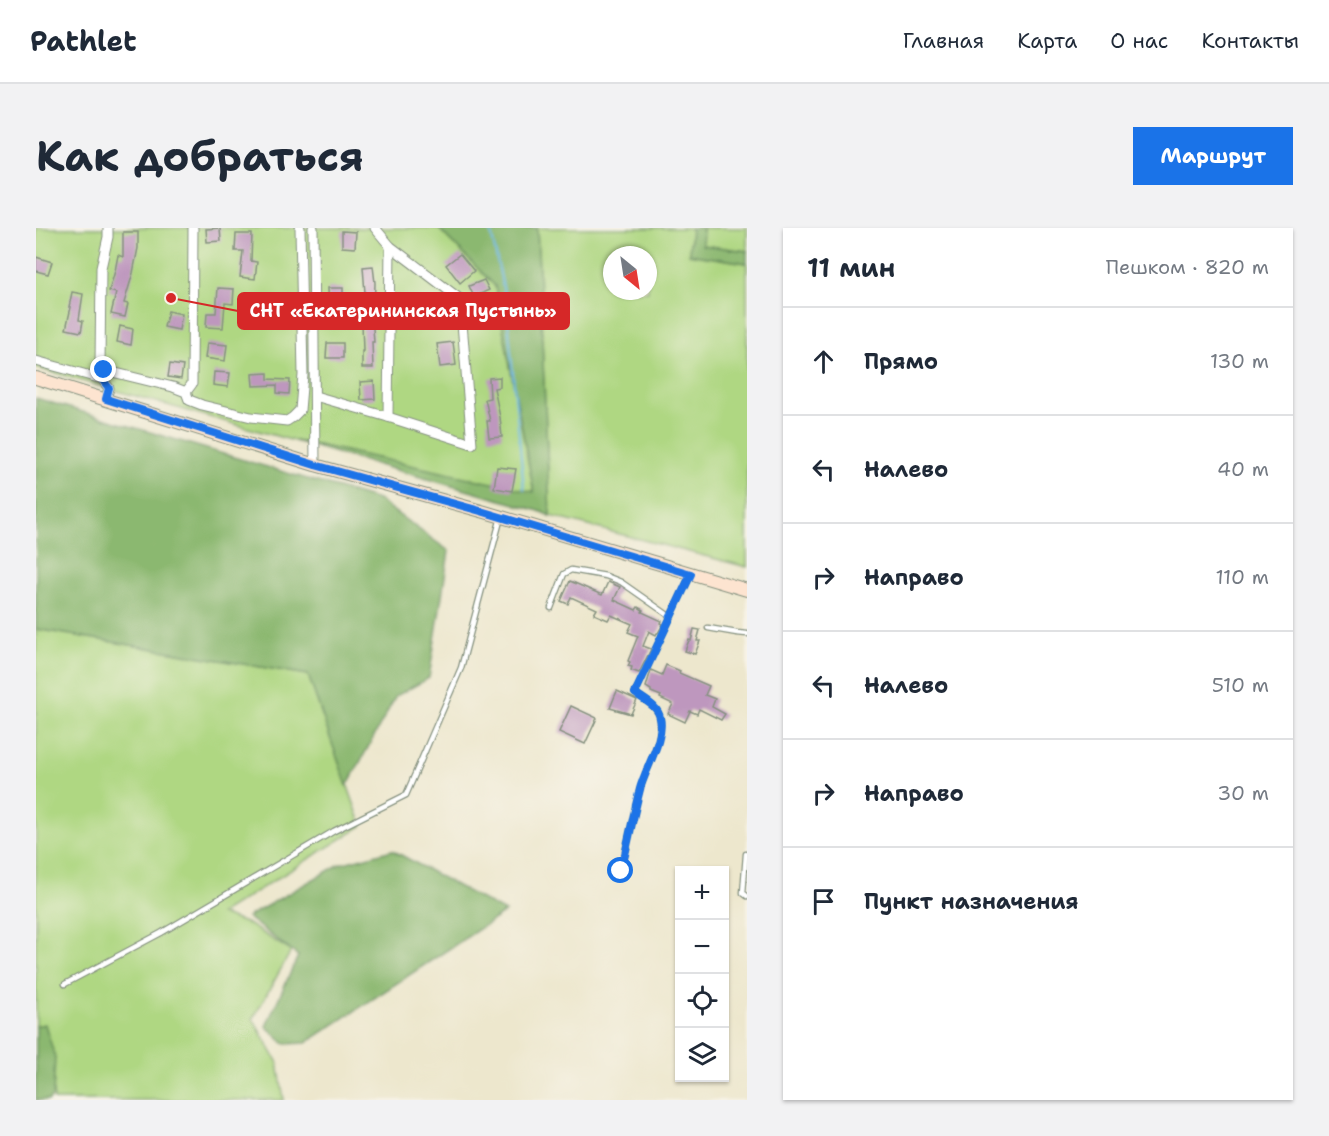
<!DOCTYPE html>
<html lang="ru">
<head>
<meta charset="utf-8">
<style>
  body { margin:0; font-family:"Shantell Sans",sans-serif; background:#f2f2f3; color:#1f2937 }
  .controls { position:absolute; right:18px; bottom:18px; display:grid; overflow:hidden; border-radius:0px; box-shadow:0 2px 4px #0004 }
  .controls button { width:54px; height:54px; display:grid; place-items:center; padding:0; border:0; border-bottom:2px solid #e0e1e3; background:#fff; color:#1f2937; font:30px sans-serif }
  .compass { position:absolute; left:567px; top:18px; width:54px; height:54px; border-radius:50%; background:#fff; box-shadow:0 2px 4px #0004; rotate:150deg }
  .stop { position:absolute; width:18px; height:18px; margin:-14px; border:4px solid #1a73e8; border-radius:50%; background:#fff }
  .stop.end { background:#1a73e8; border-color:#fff; box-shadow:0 2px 6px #0008 }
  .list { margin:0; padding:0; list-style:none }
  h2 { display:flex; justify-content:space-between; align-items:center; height:78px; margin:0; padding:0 24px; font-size:26px }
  h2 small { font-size:20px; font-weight:400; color:#747a83 }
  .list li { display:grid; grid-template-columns:39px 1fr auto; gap:18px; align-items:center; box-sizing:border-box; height:108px; padding:0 24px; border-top:2px solid #e0e1e3 }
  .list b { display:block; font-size:22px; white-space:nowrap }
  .list em { font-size:20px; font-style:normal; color:#747a83 }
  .icon { flex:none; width:33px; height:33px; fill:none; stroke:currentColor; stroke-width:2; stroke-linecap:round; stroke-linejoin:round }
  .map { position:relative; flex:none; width:711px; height:872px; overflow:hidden; border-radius:0px }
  header { display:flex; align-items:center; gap:36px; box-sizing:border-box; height:84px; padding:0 30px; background:#fff; border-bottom:2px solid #e0e1e3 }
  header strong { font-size:28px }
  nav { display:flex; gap:33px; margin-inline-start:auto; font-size:21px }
  .intro { display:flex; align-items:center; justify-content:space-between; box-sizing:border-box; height:144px; padding:0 36px }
  h1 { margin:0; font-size:42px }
  .button { padding:15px 27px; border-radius:0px; background:#1a73e8; color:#fff; font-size:21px; font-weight:700 }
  main { display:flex; gap:36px; padding:0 36px }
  aside { flex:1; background:#fff; border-radius:0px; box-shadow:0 2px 4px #0004 }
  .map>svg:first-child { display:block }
  .green { fill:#afd782; stroke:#678a5b; stroke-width:1.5; fill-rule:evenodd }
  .forest { fill:#8bb870; stroke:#557a52; stroke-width:1.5 }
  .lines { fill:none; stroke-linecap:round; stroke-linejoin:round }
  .stream { stroke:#72bceb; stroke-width:2 }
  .building { fill:#be97be }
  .service-casing { stroke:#869280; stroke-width:7 }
  .minor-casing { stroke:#869280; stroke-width:11 }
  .secondary-casing { stroke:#869280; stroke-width:14 }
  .service { stroke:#fff; stroke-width:4.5 }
  .minor { stroke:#fff; stroke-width:9 }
  .secondary { stroke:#fde4d0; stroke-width:12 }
  .route { stroke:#1a73e8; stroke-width:8 }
  .leader { fill:none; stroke:#d62828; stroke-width:2 }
  .callout-dot { fill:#d62828; stroke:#f7f3e8; stroke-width:2 }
  .callout { fill:#d62828; stroke:#d62828; stroke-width:2 }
  .callout-label { font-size:18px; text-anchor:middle; font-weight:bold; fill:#fff }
</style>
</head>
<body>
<header>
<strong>Pathlet</strong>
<nav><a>Главная</a><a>Карта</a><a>О нас</a><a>Контакты</a></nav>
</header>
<div class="intro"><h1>Как добраться</h1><a class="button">Маршрут</a></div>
<main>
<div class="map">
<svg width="711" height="872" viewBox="0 0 711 872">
  <rect width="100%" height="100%" fill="#f7f3e8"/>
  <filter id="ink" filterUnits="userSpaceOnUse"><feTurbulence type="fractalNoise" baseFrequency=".0167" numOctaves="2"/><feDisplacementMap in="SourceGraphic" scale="12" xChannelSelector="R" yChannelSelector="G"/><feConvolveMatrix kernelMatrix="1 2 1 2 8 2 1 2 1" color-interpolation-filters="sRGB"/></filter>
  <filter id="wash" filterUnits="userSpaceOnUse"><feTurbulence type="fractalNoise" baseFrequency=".008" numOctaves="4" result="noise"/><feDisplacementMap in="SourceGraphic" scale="24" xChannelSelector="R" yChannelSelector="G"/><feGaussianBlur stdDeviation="1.35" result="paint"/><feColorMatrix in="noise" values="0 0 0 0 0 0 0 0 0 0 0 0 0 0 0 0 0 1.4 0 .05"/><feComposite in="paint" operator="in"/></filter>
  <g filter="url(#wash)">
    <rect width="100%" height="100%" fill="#ede7cd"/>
    <!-- green -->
    <g class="green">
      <path d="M0,0H402L459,58L498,265L272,215L258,213L0,140Z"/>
      <path d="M501,0H655L653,26L711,35V339L514,288ZM576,27H612V63H576Z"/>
      <path d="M667,0H711V23L666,17Z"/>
      <path d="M0,401L272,447L326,598L184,686L212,696L255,723L217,791L242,835L248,872H18L9,797L0,798Z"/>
    </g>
    <!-- forest -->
    <g class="forest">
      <path d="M402,0H501L514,288L503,283L258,213L272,215L498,264L459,58Z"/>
      <path d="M655,0H667L666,17L711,23V35L653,26Z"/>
      <path d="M0,170L342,272L413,323L393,450L360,468L311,558L272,447L0,401Z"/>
      <path d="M356,622L469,684L270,815L249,816L230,798L262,728L211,689L304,636Z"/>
      <path d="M9,796L19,829L17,868L13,872H0V798Z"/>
    </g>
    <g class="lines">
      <!-- stream -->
      <path class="stream" d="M454,0L470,73L488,261"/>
    </g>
    <g id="blocks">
      <!-- building -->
      <g class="building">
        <path d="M184,0L185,13L171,14L170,1Z"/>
        <path d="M306,3L320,4L319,20L306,19Z"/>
        <path d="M87,4H102V20L97,45L88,75L92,76L89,89L75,86L80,65L73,63L79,43L82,27L87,29Z"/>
        <path d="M200,6H216L215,33L221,34L219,51L204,49L207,23H199Z"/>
        <path d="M424,26L438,43L424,55L410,37Z"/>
        <path d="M0,29L16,34L12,46L0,43Z"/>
        <path d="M337,38L339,55L338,86H336L338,114H336L337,140H326V123H327L326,95H327L328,65H329L327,39Z"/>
        <path d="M448,52L453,62L438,69L433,58Z"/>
        <path d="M182,60L198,61L197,76L189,75L187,100L170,99L171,85H180Z"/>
        <path d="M292,60H307V100H291V84H293Z"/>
        <path d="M36,64L47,66L43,92L47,93L45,104L30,101L35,79H33Z"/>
        <path d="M132,83L146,86L143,102L128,99Z"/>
        <path d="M84,98L97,101L95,117L81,114Z"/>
        <path d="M417,114L420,137L404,139L401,116Z"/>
        <path d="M171,115L191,117L189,133L169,130Z"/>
        <path d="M291,115H307V130H290Z"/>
        <path d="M134,136L147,138L145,151L132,149Z"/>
        <path d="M178,144L194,145L192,159L177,157Z"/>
        <path d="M232,145V151L254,152L253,166L241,165V157L217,158L216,146Z"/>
        <path d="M464,149V159L458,160L464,189L466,209L453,210L451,193H454L449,171L454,170L453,150Z"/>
        <path d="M338,153L339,171L325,172L324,154Z"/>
        <path d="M461,239L480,241L476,263L458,260Z"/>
        <path d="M534,353L566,367L572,354L577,356L584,359L578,372L600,382L602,379L607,382L606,384L626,393L625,395L627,396L622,405H621L620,407L613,403L607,418L615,421L603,445L595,442L596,439L592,438L594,434L592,433L602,408L592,404L596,396L575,387L572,392L558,386L561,381L535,369L532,376L525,373Z"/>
        <path d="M658,401L664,402L661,413H664L659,426L649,423L653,412L655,413Z"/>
        <path d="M630,437L644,443L643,445L673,458L669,467L679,471L676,479L689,486L685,492L663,481L661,486L654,483L649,494L632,486L637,476L624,470L625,468L615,464V462L610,459L615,442L626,447Z"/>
        <path d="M581,463L601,472L595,486L574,480Z"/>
        <path d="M535,478L561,490L549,516L523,504Z"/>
      </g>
    </g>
  </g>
  <g filter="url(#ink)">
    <use href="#blocks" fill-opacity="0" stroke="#869280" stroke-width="1.5"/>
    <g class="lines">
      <!-- service casing -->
      <g class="service-casing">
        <g id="service">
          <path d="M515,380L528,346L535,342L570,348L585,354L635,389"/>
          <path d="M672,400L701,405L711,406"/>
          <path d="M710,626L707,665L711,668"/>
          <path d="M585,643C592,616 597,588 604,561C610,541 628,511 624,490C622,478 608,472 599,465L655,346"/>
          <path d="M29,756L125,705L298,603L370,567L425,440L465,289"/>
        </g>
      </g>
      <!-- minor casing -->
      <g class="minor-casing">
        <g id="minor">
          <path d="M277,0L279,237"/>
          <path d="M0,133L66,151"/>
          <path d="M68,142L137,159L150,164L153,172L166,177L215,189L251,193L257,189L264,182L267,147L264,0"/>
          <path d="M150,164L156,156L157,0"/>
          <path d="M279,168L352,189L436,216L424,71L354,18L339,0"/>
          <path d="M70,171L73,160L66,151L68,142L64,136L65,40L72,9V0"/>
          <path d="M352,189L354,18"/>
        </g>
      </g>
      <!-- secondary casing -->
      <g class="secondary-casing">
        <path id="secondary" d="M0,150L279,237L449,284L711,362"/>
      </g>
      <!-- service -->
      <use href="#service" class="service"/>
      <!-- minor -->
      <use href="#minor" class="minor"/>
      <!-- secondary -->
      <use href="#secondary" class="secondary"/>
    </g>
  </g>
  <g class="lines" filter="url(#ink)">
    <!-- route -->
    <path class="route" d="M68,142L66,151L73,160L70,171L279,237L448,284L655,346L599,465C608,472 622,478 624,490C629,511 609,541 604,561C597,588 592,616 585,643"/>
  </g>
  <!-- callouts -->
  <path class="leader" d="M135 70L202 83"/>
  <circle class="callout-dot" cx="135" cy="70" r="6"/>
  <rect class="callout" x="202" y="65" width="331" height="36" rx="6"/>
  <g class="callout-label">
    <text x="367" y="89">СНТ «Екатерининская Пустынь»</text>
  </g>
</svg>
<div class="controls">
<button>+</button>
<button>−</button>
<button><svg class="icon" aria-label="locate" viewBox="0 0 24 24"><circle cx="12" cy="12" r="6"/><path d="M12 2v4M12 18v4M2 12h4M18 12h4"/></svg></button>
<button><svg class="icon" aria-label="layers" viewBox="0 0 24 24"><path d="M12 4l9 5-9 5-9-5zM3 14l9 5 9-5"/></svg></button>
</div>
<svg class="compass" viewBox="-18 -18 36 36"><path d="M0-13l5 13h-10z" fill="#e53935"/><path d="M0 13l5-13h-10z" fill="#747a83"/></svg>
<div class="stop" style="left:585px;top:643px"></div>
<div class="stop end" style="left:68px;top:142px"></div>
</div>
<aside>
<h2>11 мин<small>Пешком · 820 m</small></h2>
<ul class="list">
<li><svg class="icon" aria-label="ahead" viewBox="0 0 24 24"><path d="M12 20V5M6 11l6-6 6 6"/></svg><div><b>Прямо</b></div><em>130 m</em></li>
<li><svg class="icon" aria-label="left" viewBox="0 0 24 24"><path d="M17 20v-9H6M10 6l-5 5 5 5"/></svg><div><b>Налево</b></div><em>40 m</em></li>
<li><svg class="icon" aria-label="right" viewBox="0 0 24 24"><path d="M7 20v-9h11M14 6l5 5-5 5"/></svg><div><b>Направо</b></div><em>110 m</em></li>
<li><svg class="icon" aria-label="left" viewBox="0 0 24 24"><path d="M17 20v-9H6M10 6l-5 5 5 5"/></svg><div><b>Налево</b></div><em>510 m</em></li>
<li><svg class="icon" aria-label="right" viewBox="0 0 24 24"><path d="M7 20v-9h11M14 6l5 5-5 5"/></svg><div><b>Направо</b></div><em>30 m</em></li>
<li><svg class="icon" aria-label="arrive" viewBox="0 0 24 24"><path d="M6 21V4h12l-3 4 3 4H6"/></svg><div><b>Пункт назначения</b></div></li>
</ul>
</aside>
</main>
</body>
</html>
